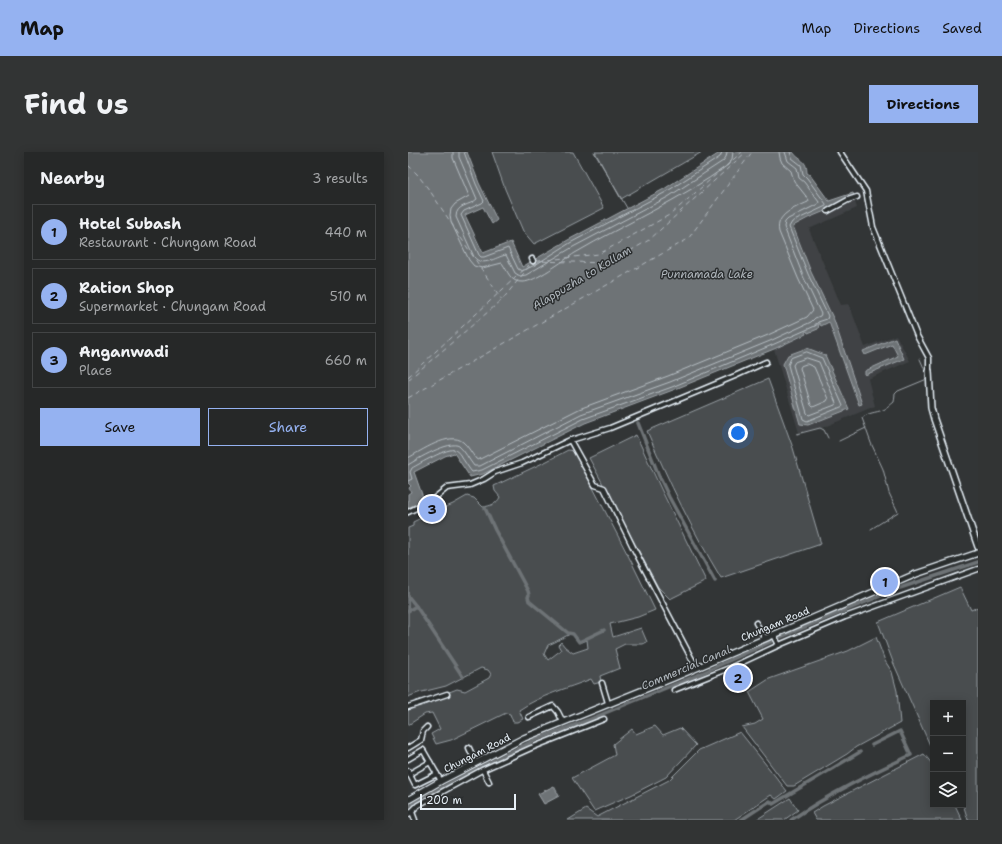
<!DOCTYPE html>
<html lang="en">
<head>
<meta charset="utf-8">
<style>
  body { margin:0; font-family:"Shantell Sans",sans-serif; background:#323434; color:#f1f3f6 }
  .controls { position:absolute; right:12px; bottom:12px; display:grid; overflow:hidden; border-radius:0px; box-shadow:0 2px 10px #0003 }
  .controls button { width:36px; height:36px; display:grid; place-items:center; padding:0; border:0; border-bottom:1px solid #424445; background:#262828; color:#f1f3f6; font:20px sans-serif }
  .scale { position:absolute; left:12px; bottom:10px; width:96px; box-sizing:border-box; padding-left:4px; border:2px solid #e8f1f8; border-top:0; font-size:11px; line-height:14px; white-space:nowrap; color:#e8f1f8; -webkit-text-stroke:3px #2a2d2e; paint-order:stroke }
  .you { position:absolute; left:330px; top:281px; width:14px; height:14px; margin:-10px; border:3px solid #fff; border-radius:50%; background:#1a73e8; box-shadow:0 0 0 6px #1a73e833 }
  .badge { display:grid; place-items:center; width:26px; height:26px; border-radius:50%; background:#95b2f1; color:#111; font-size:13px; font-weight:700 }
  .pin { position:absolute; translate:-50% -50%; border:2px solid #fff; box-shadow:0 1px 4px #0006 }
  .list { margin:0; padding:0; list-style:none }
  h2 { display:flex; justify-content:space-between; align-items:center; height:52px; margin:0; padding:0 16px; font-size:17px }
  h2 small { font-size:13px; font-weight:400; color:#a4a6a8 }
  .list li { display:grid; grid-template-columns:26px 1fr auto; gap:12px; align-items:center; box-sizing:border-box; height:56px; margin:0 8px 8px; padding:0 8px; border:1px solid #424445; border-radius:0px }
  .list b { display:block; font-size:15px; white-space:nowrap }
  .list p { margin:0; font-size:13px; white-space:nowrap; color:#a4a6a8 }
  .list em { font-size:13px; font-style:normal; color:#a4a6a8 }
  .actions { display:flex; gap:8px; padding:12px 16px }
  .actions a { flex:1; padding:9px 0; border:1px solid #95b2f1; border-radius:0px; text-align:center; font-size:14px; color:#95b2f1 }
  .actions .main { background:#95b2f1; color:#111 }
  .icon { flex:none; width:22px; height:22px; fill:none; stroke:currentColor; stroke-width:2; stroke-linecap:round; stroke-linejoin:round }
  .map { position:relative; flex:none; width:570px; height:668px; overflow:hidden; border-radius:0px }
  header { display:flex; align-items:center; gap:24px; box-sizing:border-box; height:56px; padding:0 20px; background:#95b2f1; color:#111 }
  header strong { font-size:19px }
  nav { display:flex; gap:22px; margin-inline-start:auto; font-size:14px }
  .intro { display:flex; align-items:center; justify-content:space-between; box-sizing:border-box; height:96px; padding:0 24px }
  h1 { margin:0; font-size:28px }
  .button { padding:10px 18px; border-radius:0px; background:#95b2f1; color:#111; font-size:14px; font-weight:700 }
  main { display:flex; gap:24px; padding:0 24px }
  aside { flex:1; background:#262828; border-radius:0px; box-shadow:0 2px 10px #0003 }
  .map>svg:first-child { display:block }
  .built { fill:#3f4244 }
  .green { fill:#494d4f; stroke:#989fa4; fill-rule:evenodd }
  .water { fill:#6e7376; stroke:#9fa5aa }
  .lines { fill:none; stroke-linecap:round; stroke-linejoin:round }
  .shore { stroke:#b7bfc4; stroke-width:1 }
  .stream { stroke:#9fa5aa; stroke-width:1 }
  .canal { stroke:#6e7376; stroke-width:3.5 }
  .ferry { stroke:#b1b8be; stroke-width:1; stroke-dasharray:5 4; stroke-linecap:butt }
  .minor-casing { stroke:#e8f1f8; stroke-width:7 }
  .tertiary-casing { stroke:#e8f1f8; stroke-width:8 }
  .secondary-casing { stroke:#e8f1f8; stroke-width:8 }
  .minor { stroke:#2a2d2e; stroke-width:4 }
  .tertiary { stroke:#2a2d2e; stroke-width:5 }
  .secondary { stroke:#2a2d2e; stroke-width:5.5 }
  .labels { text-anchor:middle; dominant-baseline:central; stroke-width:3; stroke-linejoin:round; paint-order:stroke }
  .street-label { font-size:10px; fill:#e8f1f8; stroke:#2a2d2e }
  .water-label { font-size:11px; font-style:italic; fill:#b1b8be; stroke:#2a2d2e }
</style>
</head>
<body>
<header>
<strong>Map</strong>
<nav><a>Map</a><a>Directions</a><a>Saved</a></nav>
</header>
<div class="intro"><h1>Find us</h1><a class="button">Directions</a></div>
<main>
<aside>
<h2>Nearby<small>3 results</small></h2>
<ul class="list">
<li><span class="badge">1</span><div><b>Hotel Subash</b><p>Restaurant · Chungam Road</p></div><em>440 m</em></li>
<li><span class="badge">2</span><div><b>Ration Shop</b><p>Supermarket · Chungam Road</p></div><em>510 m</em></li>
<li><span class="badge">3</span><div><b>Anganwadi</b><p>Place</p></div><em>660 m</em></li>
</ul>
<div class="actions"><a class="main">Save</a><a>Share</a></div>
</aside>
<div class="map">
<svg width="570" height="668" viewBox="0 0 570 668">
  <rect width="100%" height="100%" fill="#323536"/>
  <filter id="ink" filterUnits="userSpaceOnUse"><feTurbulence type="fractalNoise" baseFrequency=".025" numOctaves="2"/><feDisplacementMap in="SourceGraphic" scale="8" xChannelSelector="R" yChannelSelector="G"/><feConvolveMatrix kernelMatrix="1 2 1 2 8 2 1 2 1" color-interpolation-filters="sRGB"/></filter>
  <g filter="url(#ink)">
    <!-- built -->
    <path class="built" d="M446,47L449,56L401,77L433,153L441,152L457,195L488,183L502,209L460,227L467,254L414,276L391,281L366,197L398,182L397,180L407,174V172L412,170L413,173L403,120L385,74L400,66Z"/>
    <!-- green -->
    <g class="green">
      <path d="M84,0H165L196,56L126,92L115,79L97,37Z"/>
      <path d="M187,0H294L213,47Z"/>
      <path d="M360,227L385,296L413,392L313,426C284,378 261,330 239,279Z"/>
      <path d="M228,283L253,337L298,429L262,447L250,435L181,306Z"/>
      <path d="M160,298L166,299L224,411L247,458L230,465L202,472L205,485L233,476L239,490L235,492H217L207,497L212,516L192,524L193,530L186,532L183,527C158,537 133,543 111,558L115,567L109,570H105L102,562L98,561L43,588L28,592L23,582L32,577L24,561L17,562L0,573V556L49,537L57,539L81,526L83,522L80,518L73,516L38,534L10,541L0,545V376L5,374V370L17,364L21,367L32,362L31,358L45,352L59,344L66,346L75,355C82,354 89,352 92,345L87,339L86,334L139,309ZM165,481L172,491L179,488L180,496L165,501L157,495L153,490L150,493L153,498L140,508L136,502L140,493C149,490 156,484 165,481Z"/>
      <path d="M552,435L563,458L570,455V668H560L555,652V551H525V600L485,510L470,470Z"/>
      <path d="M468,485L477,509L484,520L489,539L492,571L448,595L439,602L386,634H379L334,575L347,572L355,567L341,540L361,527L440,499Z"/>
      <path d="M247,574L255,583L272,576L288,593L258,625L223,643L186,659L164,626L207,603L205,592L224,577L228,582Z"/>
      <path d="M332,580L379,639L368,647L363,643L326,668H160L178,657L189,665L261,628L291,598Z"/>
      <path d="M516,602L525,613V653H547L554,668H408L404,661L415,654Z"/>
      <path d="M382,646L390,658L376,668H348Z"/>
    </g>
    <!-- water -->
    <g class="water">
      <path d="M0,0H59L71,31L89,68L84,72L75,55L57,63L75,101L103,90L114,115L160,88L256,37L313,0H385C391,9 399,7 399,21L402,23L421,49L445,41L446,44V47L400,66L385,74L403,120L426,168L454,252L451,253L421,170L413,174L411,171L407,172V174L411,172L410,177L400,181L399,179L397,180L398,182L366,197L265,238L177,271L75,322L62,325L46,301L37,304L6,320L16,348L0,356V342L3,340L1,336L3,334L0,331Z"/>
      <path d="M487,186L496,207L457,223V219L490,204L484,192L457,203L455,199Z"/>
      <path d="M399,196L417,203L441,257L400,273L392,272L375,212L380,203Z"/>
      <path d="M146,634L151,644L136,652L130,642Z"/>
    </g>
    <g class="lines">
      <!-- shore -->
      <g class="shore">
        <path d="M45,0V6L61,44L47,52L43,57L42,63L43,70L61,108L66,114L74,116L94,111C100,119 102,131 115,130C127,130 156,108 167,101C218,71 272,48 320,13L324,7L325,0"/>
        <path d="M51,0V5L69,47C62,54 48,52 48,65L66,105C75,116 87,105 98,103L107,121L112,124L118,123L165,95L260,45L315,9L318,5L319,0"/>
        <path d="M56,0L68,32L76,49L74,51L56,59L53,63L71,103L73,105H76L100,96L110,117L114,119L127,113L162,91L258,40L312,5L314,0"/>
        <path d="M399,200L414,206L435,254L433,255L399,269L395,267L380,213L383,206Z"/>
        <path d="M399,206L411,210L428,251L427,253L401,263L399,261L385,213L387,210Z"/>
        <path d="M399,212L406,215L420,247L419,249L405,255L403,253L392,216L393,214Z"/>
        <path d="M0,306C13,299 42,279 55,290C60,294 64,302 68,307L70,308L171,257L260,224L360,183L399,165L405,158L390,126L371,80C367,62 387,56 400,50L401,48L386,29L383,19L374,11L372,6L371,0"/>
        <path d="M0,313C9,307 42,288 51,294C57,299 61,308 66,314H72L173,262L262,230L362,189L403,170L407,166L412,164L413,162L395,124L376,75L377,70L380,67L410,52L411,50L396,30L391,26L389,16L380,9L377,0"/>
        <path d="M0,329L4,327L2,320L4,316C11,312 40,295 47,298C51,299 60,316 64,320L74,318L175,267L264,235L364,193L407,174L410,170L419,167L420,164L400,122L381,75L384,70L418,54V52L399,26L395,22L393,13L384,6L382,0"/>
      </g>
      <!-- stream -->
      <g class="stream">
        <path d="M186,0L219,56"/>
        <path d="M389,282L412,276L416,278L420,286"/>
        <path d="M431,289L458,276"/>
        <path d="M463,377L490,360L481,341L475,317L463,291L454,266C461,260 467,261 475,258C480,256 482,253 486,250L487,242L490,239L519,227L516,216L512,207"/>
      </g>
      <!-- canal -->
      <g class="canal">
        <path d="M230,271L251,324L261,345L307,429"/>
        <path d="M77,356L87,378L120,439L121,443L120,445L121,449L160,481L165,482L171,490L196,478"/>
        <path d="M0,444L8,454L0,459"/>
        <path d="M8,454L55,525"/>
        <path d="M0,654L61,621L127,588L180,568L292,522L373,485L492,436L570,410"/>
        <path d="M333,668L362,649L365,652L452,600"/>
        <path d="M383,668C421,642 462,622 503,603L492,579L464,593"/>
      </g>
      <!-- ferry -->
      <g class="ferry">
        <path d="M0,13L9,22L22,39L94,148"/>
        <path d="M126,109L201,111L241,88L338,0"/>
        <path d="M131,109L191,102L263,62L334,0"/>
        <path d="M0,225L121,113"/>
        <path d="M0,228L94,148L124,111"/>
        <path d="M0,246L280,87L344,0"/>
      </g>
      <!-- minor casing -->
      <g class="minor-casing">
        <g id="minor">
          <path d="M432,0L458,39L465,75L509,184L521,206V219"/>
          <path d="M420,59L440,48L449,45"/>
          <path d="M124,107L125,109"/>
          <path d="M162,288L187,333L196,336L225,395L288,515"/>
          <path d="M0,360L24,348L39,336L62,333L76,327L87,320L114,311L160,289L202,276L327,224L358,210"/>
          <path d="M348,471L357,486"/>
          <path d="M366,483L371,493"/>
          <path d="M194,531L200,551"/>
          <path d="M266,538L324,515L371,493L437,465L570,417"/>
          <path d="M0,555L39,542"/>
          <path d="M121,565L145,554L150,560L155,570"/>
          <path d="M0,596L13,588L15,579L19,575"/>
          <path d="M61,596L68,611"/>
          <path d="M0,607L15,598L33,629"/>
          <path d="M75,618L81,630"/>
          <path d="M0,619L7,633L29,622"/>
          <path d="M1,622L22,610"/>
          <path d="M3,660L10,653L74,618L123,596L196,567"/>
          <path d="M4,660L7,668"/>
        </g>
      </g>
      <!-- tertiary casing -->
      <g class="tertiary-casing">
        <g id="tertiary">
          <path d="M521,219L523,256L526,267L570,395"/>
          <path d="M0,662L3,660"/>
        </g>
      </g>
      <!-- secondary casing -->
      <g class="secondary-casing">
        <path id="secondary" d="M0,648L33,629L116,586L265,526L508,422L570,401"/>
      </g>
      <!-- minor -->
      <use href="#minor" class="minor"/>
      <!-- tertiary -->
      <use href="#tertiary" class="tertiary"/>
      <!-- secondary -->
      <use href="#secondary" class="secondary"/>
    </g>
  </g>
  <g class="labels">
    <!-- street labels -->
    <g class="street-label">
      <text transform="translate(367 472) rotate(-23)">Chungam Road</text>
      <text transform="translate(69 601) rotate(-27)">Chungam Road</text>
    </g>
    <!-- water labels -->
    <g class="water-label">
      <text x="299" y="122">Punnamada Lake</text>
      <text transform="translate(174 126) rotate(-31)">Alappuzha to Kollam</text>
      <text transform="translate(278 516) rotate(-23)">Commercial Canal</text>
    </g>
  </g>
</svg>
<div class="controls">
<button>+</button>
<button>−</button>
<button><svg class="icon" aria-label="layers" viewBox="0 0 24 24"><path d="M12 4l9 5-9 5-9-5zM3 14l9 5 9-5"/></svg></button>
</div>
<div class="scale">200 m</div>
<div class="you"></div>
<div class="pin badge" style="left:477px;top:430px">1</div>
<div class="pin badge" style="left:330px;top:526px">2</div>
<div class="pin badge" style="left:24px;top:357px">3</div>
</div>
</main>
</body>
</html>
